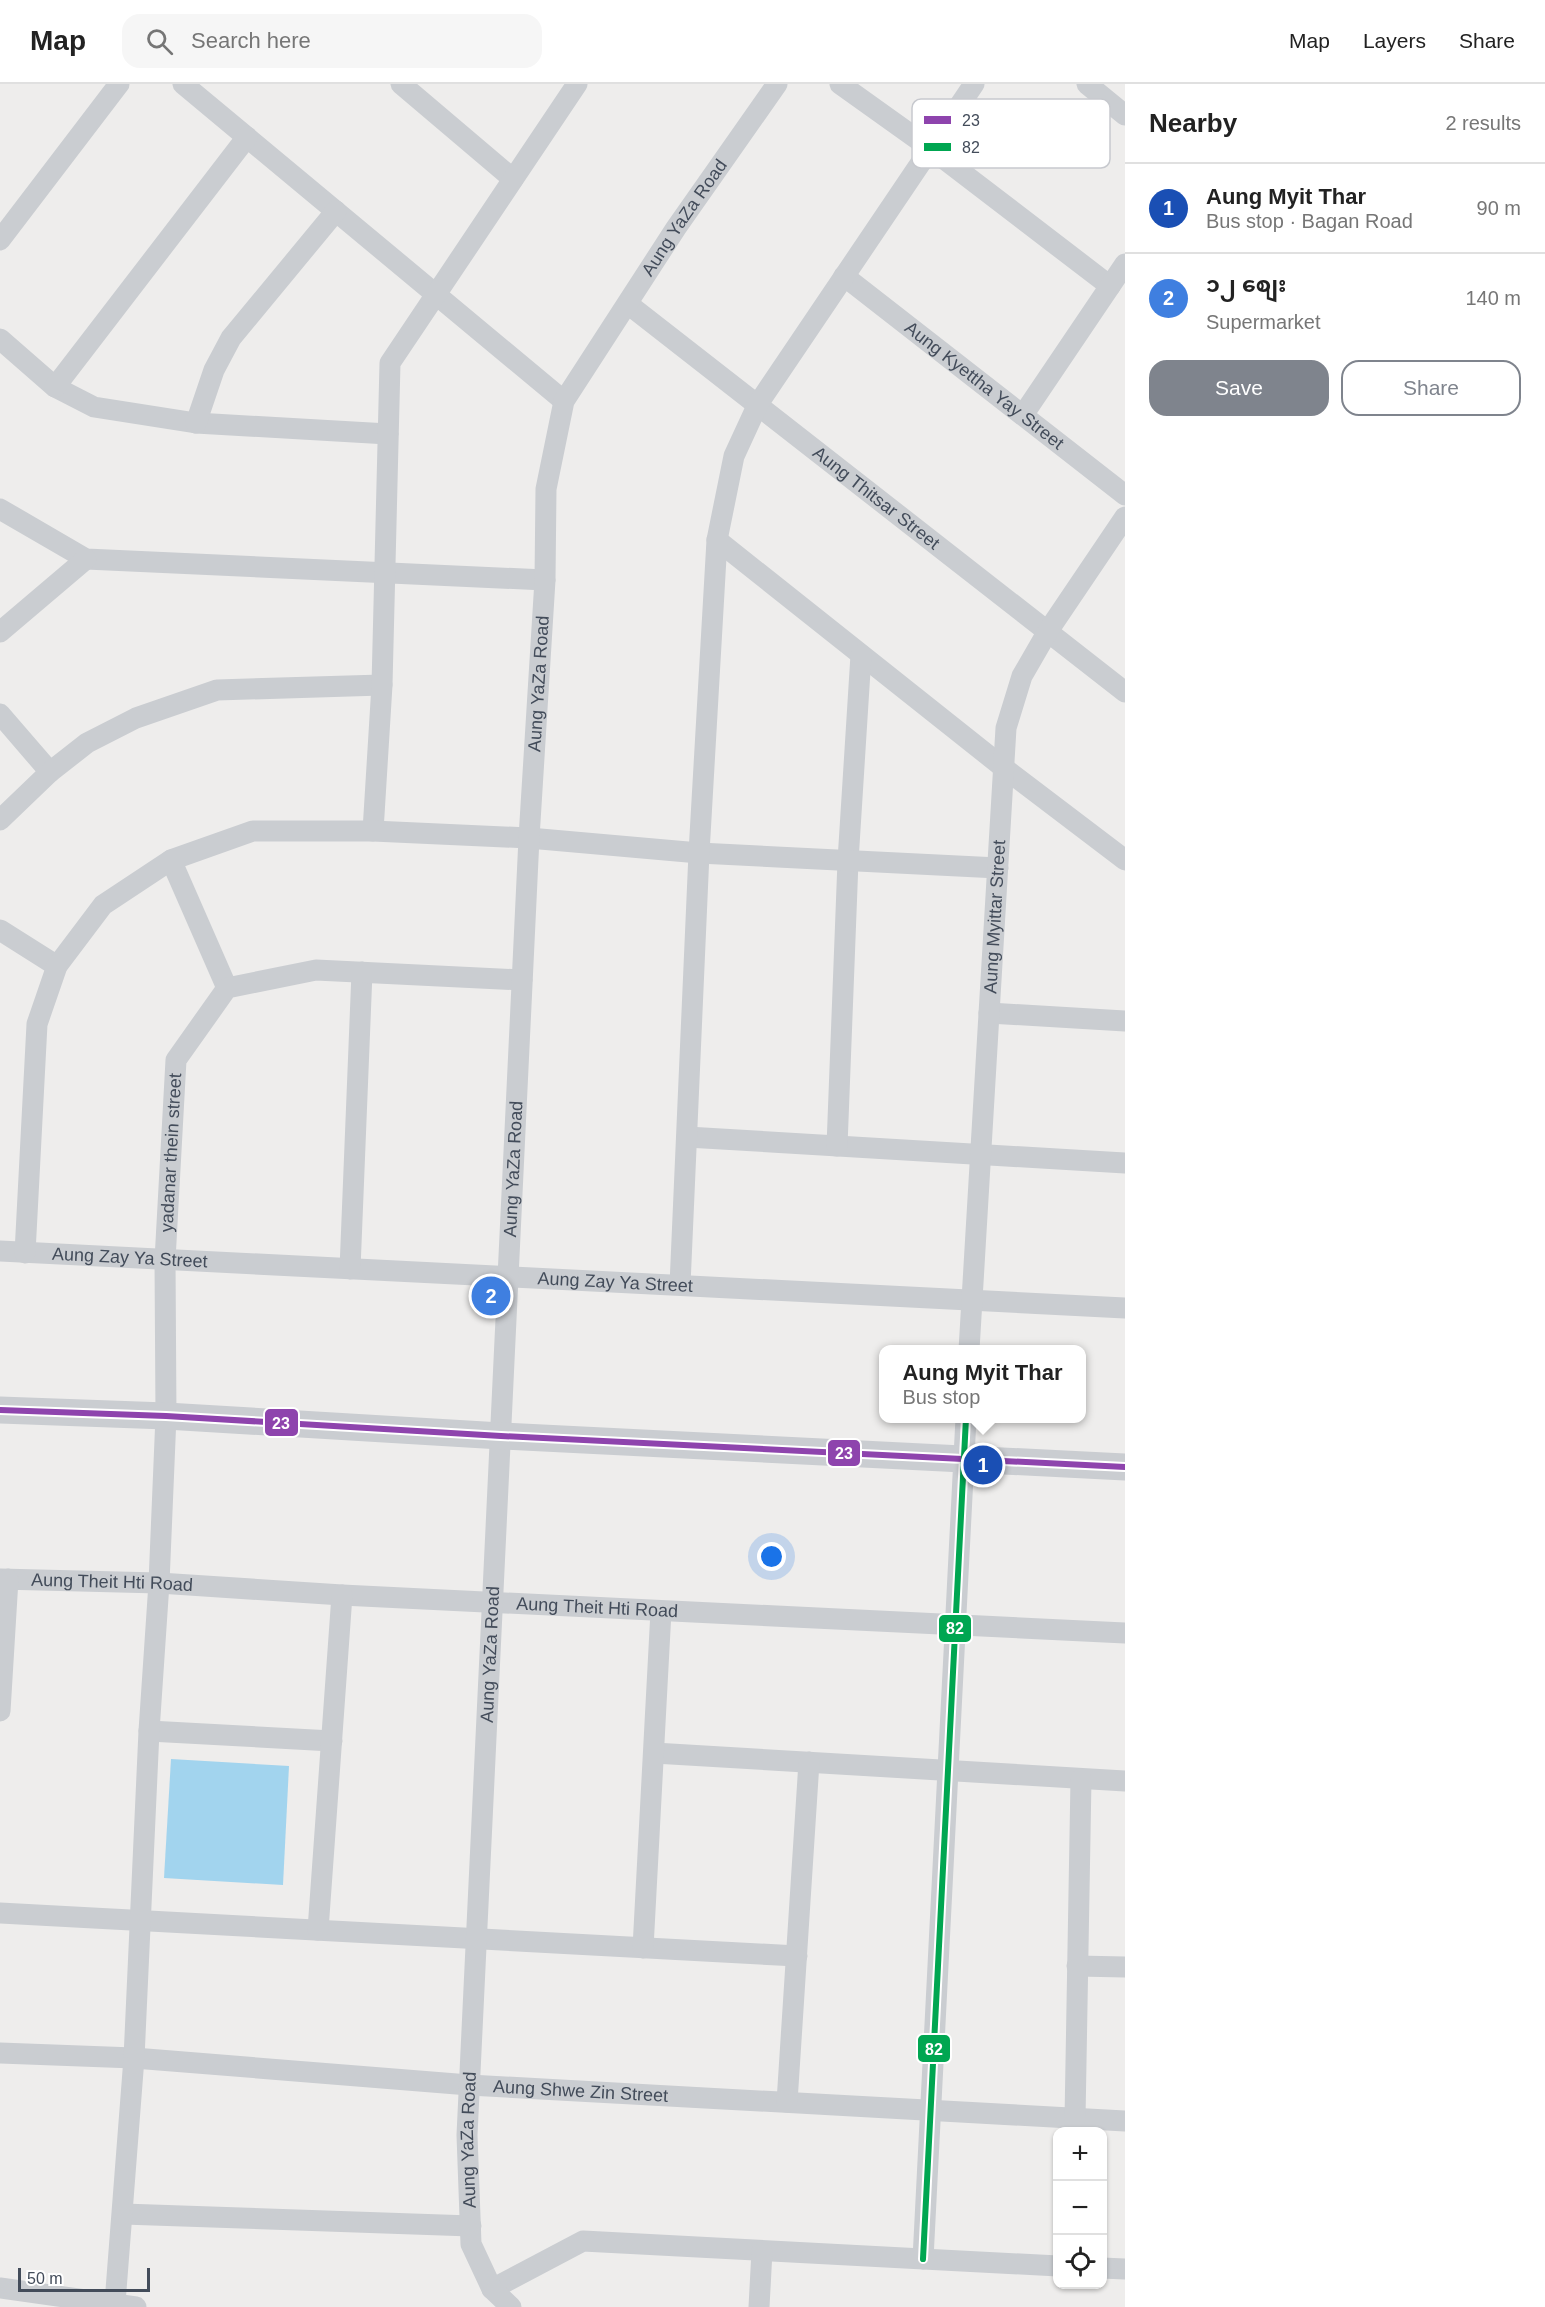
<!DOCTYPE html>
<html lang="en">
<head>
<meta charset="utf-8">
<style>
  body { margin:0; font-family:Helvetica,"Noto Sans Myanmar",sans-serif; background:#f6f6f6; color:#222 }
  .controls { position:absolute; right:18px; bottom:18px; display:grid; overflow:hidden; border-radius:12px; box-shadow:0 2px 4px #0004 }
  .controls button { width:54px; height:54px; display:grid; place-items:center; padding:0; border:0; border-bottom:2px solid #e0e0e0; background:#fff; color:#222; font:30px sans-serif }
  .scale { position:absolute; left:18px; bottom:15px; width:132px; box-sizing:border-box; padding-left:6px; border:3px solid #434c5a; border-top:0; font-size:16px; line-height:21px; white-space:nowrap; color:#434c5a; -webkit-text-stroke:4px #fff; paint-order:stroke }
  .you { position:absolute; left:772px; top:1473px; width:21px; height:21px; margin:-15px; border:4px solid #fff; border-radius:50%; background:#1a73e8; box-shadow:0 0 0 9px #1a73e833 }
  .badge { display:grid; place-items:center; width:39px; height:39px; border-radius:50%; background:#7f848d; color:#fff; font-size:20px; font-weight:700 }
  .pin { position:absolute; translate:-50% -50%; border:3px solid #fff; box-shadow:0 2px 6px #0006 }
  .popup { position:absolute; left:879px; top:1261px; width:207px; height:78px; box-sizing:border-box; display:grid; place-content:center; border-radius:12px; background:#fff; filter:drop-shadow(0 2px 4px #0005); font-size:20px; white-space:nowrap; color:#767676 }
  .popup b { font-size:22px; color:#222 }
  .popup::after { content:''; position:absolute; left:50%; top:100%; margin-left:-12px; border:12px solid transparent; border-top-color:#fff }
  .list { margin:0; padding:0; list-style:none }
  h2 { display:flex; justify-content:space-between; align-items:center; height:78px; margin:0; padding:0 24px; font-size:26px }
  h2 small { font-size:20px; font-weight:400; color:#767676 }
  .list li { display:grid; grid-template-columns:39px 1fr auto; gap:18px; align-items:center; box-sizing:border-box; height:90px; padding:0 24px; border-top:2px solid #e0e0e0 }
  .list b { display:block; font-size:22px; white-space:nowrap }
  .list p { margin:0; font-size:20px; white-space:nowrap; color:#767676 }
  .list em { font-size:20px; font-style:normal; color:#767676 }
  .actions { display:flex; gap:12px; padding:18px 24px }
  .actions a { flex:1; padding:14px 0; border:2px solid #7f848d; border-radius:18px; text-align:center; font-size:21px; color:#7f848d }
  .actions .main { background:#7f848d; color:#fff }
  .icon { flex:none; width:33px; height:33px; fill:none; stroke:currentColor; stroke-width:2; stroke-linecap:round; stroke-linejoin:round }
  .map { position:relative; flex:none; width:1125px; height:2223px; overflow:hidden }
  header { display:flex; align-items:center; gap:36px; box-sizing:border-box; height:84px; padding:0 30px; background:#fff; border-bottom:2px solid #e0e0e0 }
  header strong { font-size:28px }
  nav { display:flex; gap:33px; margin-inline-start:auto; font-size:21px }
  .search { width:420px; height:54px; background:#f6f6f6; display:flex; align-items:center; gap:15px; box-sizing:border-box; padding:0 21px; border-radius:18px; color:#767676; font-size:22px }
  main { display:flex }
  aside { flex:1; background:#fff }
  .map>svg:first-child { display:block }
  .water { fill:#a2d4ee }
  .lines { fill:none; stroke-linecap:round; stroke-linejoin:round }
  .minor { stroke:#cacdd1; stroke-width:21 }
  .tertiary { stroke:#cacdd1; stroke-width:27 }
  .bus-1-casing { stroke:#fff; stroke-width:10 }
  .bus-2-casing { stroke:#fff; stroke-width:10 }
  .bus-1 { stroke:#8e44ad; stroke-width:6 }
  .bus-2 { stroke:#00a651; stroke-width:6 }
  .labels { text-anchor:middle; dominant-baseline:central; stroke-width:6; stroke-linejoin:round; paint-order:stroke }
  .street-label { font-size:18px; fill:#434c5a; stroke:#fff }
  .key { fill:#fff; stroke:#c7c9ce; stroke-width:1.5 }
  .key-label { font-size:16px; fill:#434c5a }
  .line-badge { stroke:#fff; stroke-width:2 }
  .badge-label { font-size:16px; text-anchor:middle; font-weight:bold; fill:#fff }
</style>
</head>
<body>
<header>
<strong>Map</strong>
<div class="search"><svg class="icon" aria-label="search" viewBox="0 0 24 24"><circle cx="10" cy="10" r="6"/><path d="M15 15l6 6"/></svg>Search here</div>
<nav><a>Map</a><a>Layers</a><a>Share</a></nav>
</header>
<main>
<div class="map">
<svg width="1125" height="2223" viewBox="0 0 1125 2223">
  <rect width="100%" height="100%" fill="#eeedec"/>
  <!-- water -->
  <path class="water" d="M171,1675L289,1682L283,1801L164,1794Z"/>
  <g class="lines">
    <!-- minor -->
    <g class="minor">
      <path d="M183,0L564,317"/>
      <path d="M401,0L513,95"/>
      <path d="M840,0L931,65L1110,202"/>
      <path d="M1087,0L1125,31"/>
      <path d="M0,156L119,0"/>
      <path id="s1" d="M844,192L1125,411"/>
      <path id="s2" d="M628,220L1125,608"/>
      <path d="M0,255L55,303L94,323L196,339L388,350"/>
      <path d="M55,303L247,53"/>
      <path d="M1023,331L1125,180"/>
      <path d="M196,339L214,286L231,254L336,127"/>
      <path d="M0,425L86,475L545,496"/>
      <path d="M717,456L1004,684L1125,776"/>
      <path d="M0,548L86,475"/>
      <path d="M0,630L50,688"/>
      <path d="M0,736L50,688L87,659L136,634L217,606L382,601"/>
      <path d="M373,747L382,601L390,279L577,0"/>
      <path d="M171,776L227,904"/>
      <path d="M0,846L57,882"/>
      <path d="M989,929L1125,937"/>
      <path d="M687,1053L1125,1079"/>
      <path d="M837,1062L848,777L861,571"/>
      <path id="s3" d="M0,1167L1125,1224"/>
      <path d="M25,1169L37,940L57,882L103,821L171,776L253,747H373L529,754L699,769L998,784"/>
      <path d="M350,1185L362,888"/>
      <path d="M680,1201L699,769L717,456L734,372L758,320L974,0"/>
      <path id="s4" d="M969,1266L1006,644L1022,592L1048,547L1125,433"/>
      <path id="s5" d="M0,1495L159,1499L342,1511L1125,1549"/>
      <path d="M0,1627L8,1495"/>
      <path d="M149,1647L332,1657"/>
      <path d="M654,1669L1125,1697"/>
      <path d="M0,1829L797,1872"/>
      <path d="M318,1846L342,1511"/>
      <path d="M643,1864L661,1527"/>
      <path d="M1077,1882L1125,1883"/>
      <path id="s6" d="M0,1969L134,1974L469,2001L1125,2037"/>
      <path d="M787,2018L809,1678"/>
      <path d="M1075,2035L1081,1695"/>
      <path d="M123,2130L471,2142"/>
      <path d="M923,2175L966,1334"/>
      <path d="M1102,2184L1125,2185"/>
      <path d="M0,2204L136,2223"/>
      <path d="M492,2205L583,2157L1058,2182"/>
      <path id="s7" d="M115,2219L134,1974L149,1647L159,1499L166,1332L165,1176L176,976L227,904L316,886L522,896"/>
      <path id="s8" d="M511,2223L492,2205L471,2160L467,2051L529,754L545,496L546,405L564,317L676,144L777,0"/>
      <path d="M759,2223L762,2167"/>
    </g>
    <!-- tertiary -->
    <path class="tertiary" d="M0,1326L166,1332L501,1352L1125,1383"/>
    <!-- bus-1 casing -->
    <g class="bus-1-casing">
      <path id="bus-1" d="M0,1326L166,1332L501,1352L1125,1383"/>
    </g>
    <!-- bus-2 casing -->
    <g class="bus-2-casing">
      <path id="bus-2" d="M923,2175L966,1334"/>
    </g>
    <!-- bus-1 -->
    <use href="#bus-1" class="bus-1"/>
    <!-- bus-2 -->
    <use href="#bus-2" class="bus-2"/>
  </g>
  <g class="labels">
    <!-- street labels -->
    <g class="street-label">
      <text stroke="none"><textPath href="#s8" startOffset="2142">Aung YaZa Road</textPath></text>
      <text stroke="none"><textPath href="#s1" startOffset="178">Aung Kyettha Yay Street</textPath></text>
      <text stroke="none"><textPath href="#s2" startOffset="315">Aung Thitsar Street</textPath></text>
      <text stroke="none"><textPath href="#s8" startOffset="1638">Aung YaZa Road</textPath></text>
      <text stroke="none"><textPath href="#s4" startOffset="434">Aung Myittar Street</textPath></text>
      <text stroke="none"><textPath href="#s7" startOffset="1152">yadanar thein street</textPath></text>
      <text stroke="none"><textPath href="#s8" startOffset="1152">Aung YaZa Road</textPath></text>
      <text stroke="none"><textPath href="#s3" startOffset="130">Aung Zay Ya Street</textPath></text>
      <text stroke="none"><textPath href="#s3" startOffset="616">Aung Zay Ya Street</textPath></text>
      <text stroke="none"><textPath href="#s5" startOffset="112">Aung Theit Hti Road</textPath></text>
      <text stroke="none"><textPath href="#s5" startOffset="598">Aung Theit Hti Road</textPath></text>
      <text stroke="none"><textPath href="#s8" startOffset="666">Aung YaZa Road</textPath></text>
      <text stroke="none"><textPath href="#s6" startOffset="582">Aung Shwe Zin Street</textPath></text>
      <text stroke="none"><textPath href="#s8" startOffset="180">Aung YaZa Road</textPath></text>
    </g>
  </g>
  <!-- legend -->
  <rect x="912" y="15" width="198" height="69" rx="9" class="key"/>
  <rect x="924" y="32" width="27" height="8" fill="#8e44ad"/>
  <rect x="924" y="59" width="27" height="8" fill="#00a651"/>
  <g class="key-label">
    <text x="962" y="42">23</text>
    <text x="962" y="69">82</text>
  </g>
  <g class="line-badge">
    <rect x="264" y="1324" width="35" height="29" rx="6" fill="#8e44ad"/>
    <rect x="827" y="1355" width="34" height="28" rx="6" fill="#8e44ad"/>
    <rect x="938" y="1530" width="34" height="29" rx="6" fill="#00a651"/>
    <rect x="917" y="1950" width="34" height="29" rx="6" fill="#00a651"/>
  </g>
  <g class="badge-label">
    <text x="281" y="1345">23</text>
    <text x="844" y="1375">23</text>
    <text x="955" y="1550">82</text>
    <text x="934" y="1971">82</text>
  </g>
</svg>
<div class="controls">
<button>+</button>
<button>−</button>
<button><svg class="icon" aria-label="locate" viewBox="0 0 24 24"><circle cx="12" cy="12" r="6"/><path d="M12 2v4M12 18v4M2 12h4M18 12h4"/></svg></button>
</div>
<div class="scale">50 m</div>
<div class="you"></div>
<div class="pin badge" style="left:983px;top:1381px;background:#1a4fb4">1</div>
<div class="popup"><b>Aung Myit Thar</b>Bus stop</div>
<div class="pin badge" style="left:491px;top:1212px;background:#3f7fe0">2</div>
</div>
<aside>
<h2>Nearby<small>2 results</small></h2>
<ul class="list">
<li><span class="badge" style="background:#1a4fb4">1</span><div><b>Aung Myit Thar</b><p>Bus stop · Bagan Road</p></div><em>90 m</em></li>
<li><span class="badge" style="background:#3f7fe0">2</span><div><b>၁၂ စျေး</b><p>Supermarket</p></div><em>140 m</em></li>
</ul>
<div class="actions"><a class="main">Save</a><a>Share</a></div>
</aside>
</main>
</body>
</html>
